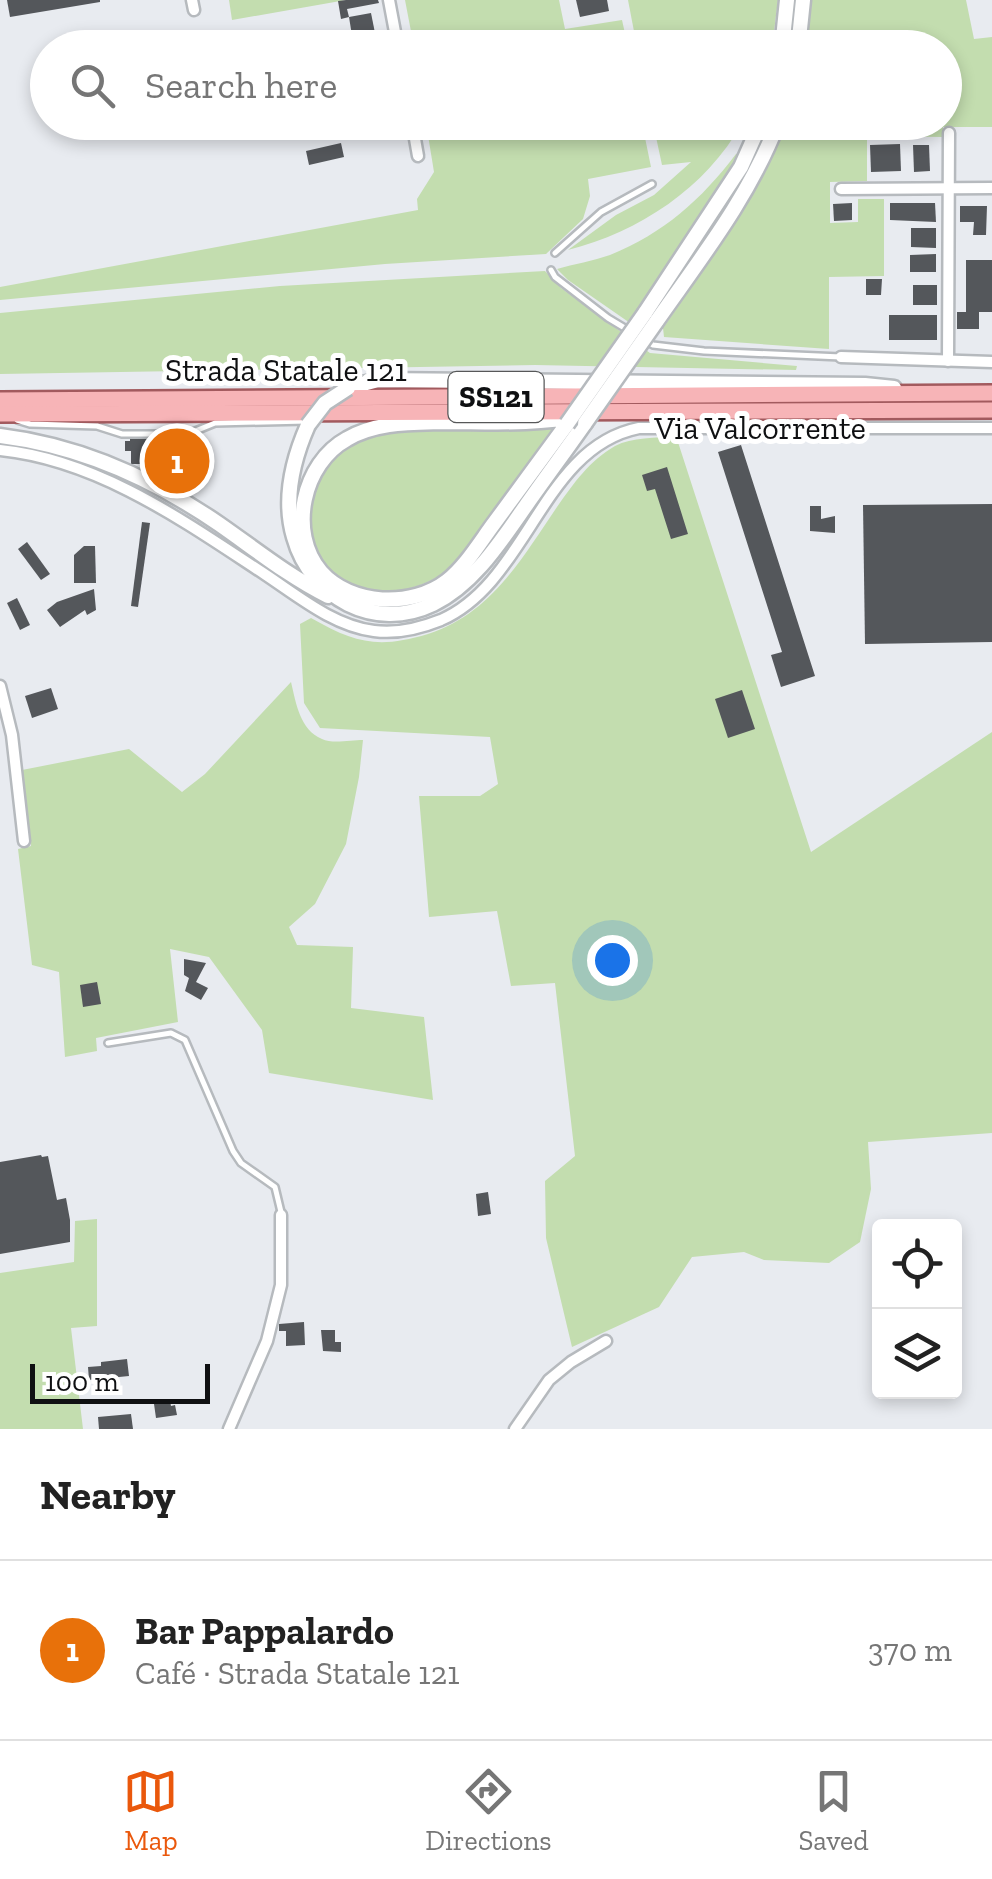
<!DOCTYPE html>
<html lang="en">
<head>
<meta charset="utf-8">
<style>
  body { margin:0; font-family:"Zilla Slab",serif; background:#f2f2f2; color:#222 }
  .controls { position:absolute; right:30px; bottom:30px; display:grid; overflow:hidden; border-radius:10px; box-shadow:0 5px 15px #0003 }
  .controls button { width:90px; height:90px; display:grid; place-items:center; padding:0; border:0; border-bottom:2px solid #e0e0e0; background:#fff; color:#222; font:50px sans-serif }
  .scale { position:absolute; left:30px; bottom:25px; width:180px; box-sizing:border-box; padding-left:10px; border:5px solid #0f1012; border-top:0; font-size:28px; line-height:35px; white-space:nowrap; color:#0f1012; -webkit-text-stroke:8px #fff; paint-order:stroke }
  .you { position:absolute; left:612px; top:960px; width:35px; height:35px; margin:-25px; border:8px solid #fff; border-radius:50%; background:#1a73e8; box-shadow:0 0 0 15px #1a73e833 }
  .badge { display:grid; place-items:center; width:65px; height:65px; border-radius:50%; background:#ea580c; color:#fff; font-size:32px; font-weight:700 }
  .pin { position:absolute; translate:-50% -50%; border:5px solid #fff; box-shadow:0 2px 10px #0006 }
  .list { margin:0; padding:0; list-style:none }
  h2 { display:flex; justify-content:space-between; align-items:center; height:130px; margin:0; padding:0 40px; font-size:42px }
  h2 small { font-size:32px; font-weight:400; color:#767676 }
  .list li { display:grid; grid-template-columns:65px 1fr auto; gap:30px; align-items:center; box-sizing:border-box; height:180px; padding:0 40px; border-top:2px solid #e0e0e0 }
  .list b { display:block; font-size:38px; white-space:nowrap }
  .list p { margin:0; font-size:32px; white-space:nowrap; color:#767676 }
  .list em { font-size:32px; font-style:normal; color:#767676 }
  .icon { flex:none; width:55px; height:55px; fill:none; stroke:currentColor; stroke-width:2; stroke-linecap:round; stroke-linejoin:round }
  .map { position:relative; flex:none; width:992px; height:1429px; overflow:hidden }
  .search { position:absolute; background:#fff; box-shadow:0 5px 15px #0003; left:30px; right:30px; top:30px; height:110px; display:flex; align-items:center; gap:25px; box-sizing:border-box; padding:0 35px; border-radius:55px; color:#767676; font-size:38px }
  .sheet { height:310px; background:#fff }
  nav { display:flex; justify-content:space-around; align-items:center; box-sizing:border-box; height:140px; border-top:2px solid #e0e0e0; background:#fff; font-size:28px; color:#767676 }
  nav a { display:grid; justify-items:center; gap:5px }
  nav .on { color:#ea580c }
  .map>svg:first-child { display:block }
  .green { fill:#c3ddaf }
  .building { fill:#54575b }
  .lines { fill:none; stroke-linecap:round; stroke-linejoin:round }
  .lane-casing { stroke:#b6babe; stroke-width:10 }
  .street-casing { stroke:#b6babe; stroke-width:15 }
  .secondary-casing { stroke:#b6babe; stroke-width:19 }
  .primary-casing { stroke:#a25a5e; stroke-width:20 }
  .lane { stroke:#fff; stroke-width:5 }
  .street { stroke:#fff; stroke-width:10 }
  .secondary { stroke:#fff; stroke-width:14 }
  .primary { stroke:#f7b4b7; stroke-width:15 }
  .secondary-bridge-casing { stroke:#b6babe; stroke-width:19; stroke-linecap:butt }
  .secondary-bridge { stroke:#fff; stroke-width:14 }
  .labels { text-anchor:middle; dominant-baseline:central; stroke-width:10; stroke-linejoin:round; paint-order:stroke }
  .shield { fill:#fff; stroke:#575859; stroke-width:2.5 }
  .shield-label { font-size:30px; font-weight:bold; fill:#0f1012 }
  .street-label { font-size:32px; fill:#0f1012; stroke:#fff }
</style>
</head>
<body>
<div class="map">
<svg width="992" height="1429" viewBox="0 0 992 1429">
  <rect width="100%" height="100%" fill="#e8ebf0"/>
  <!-- green -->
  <g class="green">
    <path d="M229,0H346L232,20Z"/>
    <path d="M405,0H559L565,29L622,20L628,47H414Z"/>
    <path d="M628,0H778L772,47H637Z"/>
    <path d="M811,0H966L974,39L992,37V127H943V137L867,136V181L830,182V223L858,222V199H884V276L829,277V349L664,337L663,328C709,262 756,197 786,123L944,122V48L807,47Z"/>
    <path d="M426,123H642L651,167L588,179L590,196L583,219L546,254L385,264L0,300V287L418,210L417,199L434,172Z"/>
    <path d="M653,123H742C706,188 639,232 568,250L616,215L654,195L691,162L662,165Z"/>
    <path d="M740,153C709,213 669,268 630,323L568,280L557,269C574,264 593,261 610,255C664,233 701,200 736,154Z"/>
    <path d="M545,271L561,288L650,353L797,366L796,370L535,365L0,374V313L280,286Z"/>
    <path d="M556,425C535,454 514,483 493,512C478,534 462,562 439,576C369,617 289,574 315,490C321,470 333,454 352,443C384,424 428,428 464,427C494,427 525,426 556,425Z"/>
    <path d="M676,436L811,852L992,732V1133L868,1142L871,1189L860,1242L829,1263L764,1260L744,1252L692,1257L659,1307L572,1347L546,1238L545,1181L575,1156L555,983L511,986L497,911L429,917L419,796H480L498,784L490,737L320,728L304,703L300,624L311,618C355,643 378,649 428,634C491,614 522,558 557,507C574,483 589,461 615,446C632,437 656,438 676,436Z"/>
    <path d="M291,682C296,703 300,730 322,739C332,744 351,740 363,740L359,777L346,844L315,904L289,927L297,945L353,947L351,1008L424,1017L433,1100L269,1073L262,1030L209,957L170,949L178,1022L96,1038L97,1051L65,1057L59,972L32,965L18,849L31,846L22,770L129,749L182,792L205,774Z"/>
    <path d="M97,1219V1326L71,1328L83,1429H0V1273L74,1262L75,1221Z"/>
  </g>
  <!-- building -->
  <g class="building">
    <path d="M7,0H100V2L10,17Z"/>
    <path d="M346,0H378L379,3L347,9L349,17L341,19L338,1Z"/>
    <path d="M576,0H607L609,11L580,17Z"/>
    <path d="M371,13L378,48H354L349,17Z"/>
    <path d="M341,143L344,157L309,165L306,151Z"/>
    <path d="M900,144L901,171L871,172L870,145Z"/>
    <path d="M913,145H929L930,171L914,172Z"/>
    <path d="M852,203V220L834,221L833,204Z"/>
    <path d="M890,203H935L936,222L890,220Z"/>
    <path d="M960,206H987L986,235H973L974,222H960Z"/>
    <path d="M911,228H936V248L911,247Z"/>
    <path d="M936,254V272H910V255Z"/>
    <path d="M966,260H992V312H979V329H957V312H966Z"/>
    <path d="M866,279H882L881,295H866Z"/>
    <rect x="913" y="285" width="24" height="20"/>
    <rect x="889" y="315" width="48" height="25"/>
    <path d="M130,429H168V440H161V452H157V464H131V451H125V441H130Z"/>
    <path d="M741,445L815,676L781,687L771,655L782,652L718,452Z"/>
    <path d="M194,449L192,466L189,470L159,471L158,464L163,459Z"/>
    <path d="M667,467L688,534L671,539L655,489L647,491L642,475Z"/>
    <path d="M992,504V642L865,644L863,505Z"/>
    <path d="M810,506H821V519L835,516V533L810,531Z"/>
    <path d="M142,522L150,523L138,607L131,606Z"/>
    <path d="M27,542L50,574L41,580L18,549Z"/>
    <path d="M84,546H95L96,583H74V555Z"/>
    <path d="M94,589L96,610L87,615L85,610L60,627L47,610L57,602Z"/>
    <path d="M17,598L30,625L20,630L7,603Z"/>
    <path d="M51,688L58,709L32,718L25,696Z"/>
    <path d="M742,690L755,729L728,738L715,699Z"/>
    <path d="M184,959L206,963L196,982L208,988L201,1000L185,991L189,978L184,975Z"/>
    <path d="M97,982L101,1004L83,1007L80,985Z"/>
    <path d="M41,1155L42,1157L48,1156L57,1200L66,1198L70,1220V1242L0,1254V1162Z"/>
    <path d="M488,1192L491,1214L478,1216L476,1194Z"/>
    <path d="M304,1322L305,1345L286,1346V1331H279V1324Z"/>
    <path d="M321,1330H335V1342H341V1352L323,1351Z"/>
    <path d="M127,1359L129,1376L89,1380L88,1367L101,1366V1362Z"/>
    <path d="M170,1401L171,1406L175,1405L177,1415L156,1418L154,1404Z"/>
    <path d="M131,1414L133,1429H99L98,1417Z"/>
  </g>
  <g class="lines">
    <!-- lane casing -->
    <g class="lane-casing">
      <g id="lane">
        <path d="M555,253L601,212L652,184"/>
        <path d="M551,270L555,277L608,318L628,330"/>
        <path d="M646,341L653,345L704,351L841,357"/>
        <path d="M17,420L30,424L97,426L122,434H188L215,423L307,421"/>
        <path d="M108,1043L171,1033L185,1040L233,1151L241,1163L275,1187L281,1212"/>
      </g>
    </g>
    <!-- street casing -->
    <g class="street-casing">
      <g id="street">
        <path d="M192,0L194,10"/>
        <path d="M389,0L398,48"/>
        <path d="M412,122L418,156"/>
        <path d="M841,189L992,188"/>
        <path d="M841,357L992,362"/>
        <path d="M948,361L949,133"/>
        <path d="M0,450C99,460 185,522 266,575C299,597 334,626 374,631C396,634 421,628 441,620C528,582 542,447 639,428H992"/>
        <path d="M0,686L12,735L24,841"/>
        <path d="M229,1429L267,1341L281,1285V1215"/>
        <path d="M515,1429L549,1380L571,1362L606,1341"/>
      </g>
    </g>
    <!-- secondary casing -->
    <g class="secondary-casing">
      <g id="secondary">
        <path d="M782,48L787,0"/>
        <path d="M798,48L803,0"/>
        <path d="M645,313L741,167L761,122"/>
        <path d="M656,322C700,259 750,196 778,122"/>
        <path d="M348,388L378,380L865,385L894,388"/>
        <path d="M567,424C543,457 519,489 495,522C480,542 466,566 447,581C412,608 351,606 321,572C287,532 303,463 347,439C376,422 411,423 443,422C489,422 535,425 580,416"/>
        <path d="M308,425C293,459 283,500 294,537C311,598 375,632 433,604C474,584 501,541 527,504C546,477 566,450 585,423"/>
        <path d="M0,436C81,446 152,478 219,524C255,549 288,576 328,596"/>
      </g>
    </g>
    <!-- primary casing -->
    <g class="primary-casing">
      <g id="primary">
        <path d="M0,400L992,393"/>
        <path d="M0,414L992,410"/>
      </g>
    </g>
    <!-- lane -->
    <use href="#lane" class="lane"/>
    <!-- street -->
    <use href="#street" class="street"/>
    <!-- secondary -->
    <use href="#secondary" class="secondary"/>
    <!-- primary -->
    <use href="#primary" class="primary"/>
    <!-- secondary-bridge casing -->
    <g class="secondary-bridge-casing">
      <g id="secondary-bridge">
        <path d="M585,423L656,322"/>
        <path d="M567,424L645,313"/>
        <path d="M308,425L325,403L348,388"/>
      </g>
    </g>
    <!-- secondary-bridge -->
    <use href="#secondary-bridge" class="secondary-bridge"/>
  </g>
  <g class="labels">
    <!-- shield labels -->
    <rect class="shield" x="448.5" y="372" width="95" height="50" rx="8"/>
    <g class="shield-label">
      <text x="496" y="397">SS121</text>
    </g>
    <!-- street labels -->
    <g class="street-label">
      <text x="286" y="370">Strada Statale 121</text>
      <text x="760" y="428">Via Valcorrente</text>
    </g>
  </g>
</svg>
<div class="controls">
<button><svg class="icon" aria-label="locate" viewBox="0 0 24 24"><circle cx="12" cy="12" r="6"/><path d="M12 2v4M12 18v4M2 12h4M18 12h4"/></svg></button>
<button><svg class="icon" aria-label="layers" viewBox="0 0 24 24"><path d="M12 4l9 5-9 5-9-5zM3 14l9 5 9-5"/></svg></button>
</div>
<div class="scale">100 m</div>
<div class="you"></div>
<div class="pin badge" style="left:177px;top:461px;background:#e8710a">1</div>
<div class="search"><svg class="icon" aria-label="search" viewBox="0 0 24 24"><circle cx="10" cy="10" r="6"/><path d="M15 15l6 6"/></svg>Search here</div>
</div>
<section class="sheet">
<h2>Nearby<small></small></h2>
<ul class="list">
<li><span class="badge" style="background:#e8710a">1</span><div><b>Bar Pappalardo</b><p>Café · Strada Statale 121</p></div><em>370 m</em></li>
</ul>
</section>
<nav>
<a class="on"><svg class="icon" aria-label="map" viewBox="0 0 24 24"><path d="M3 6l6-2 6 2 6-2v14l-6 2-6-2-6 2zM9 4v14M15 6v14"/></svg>Map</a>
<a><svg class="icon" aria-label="directions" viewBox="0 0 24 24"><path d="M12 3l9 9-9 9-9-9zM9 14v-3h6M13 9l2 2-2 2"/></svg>Directions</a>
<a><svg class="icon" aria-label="saved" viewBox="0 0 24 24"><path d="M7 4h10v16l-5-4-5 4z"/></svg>Saved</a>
</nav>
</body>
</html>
